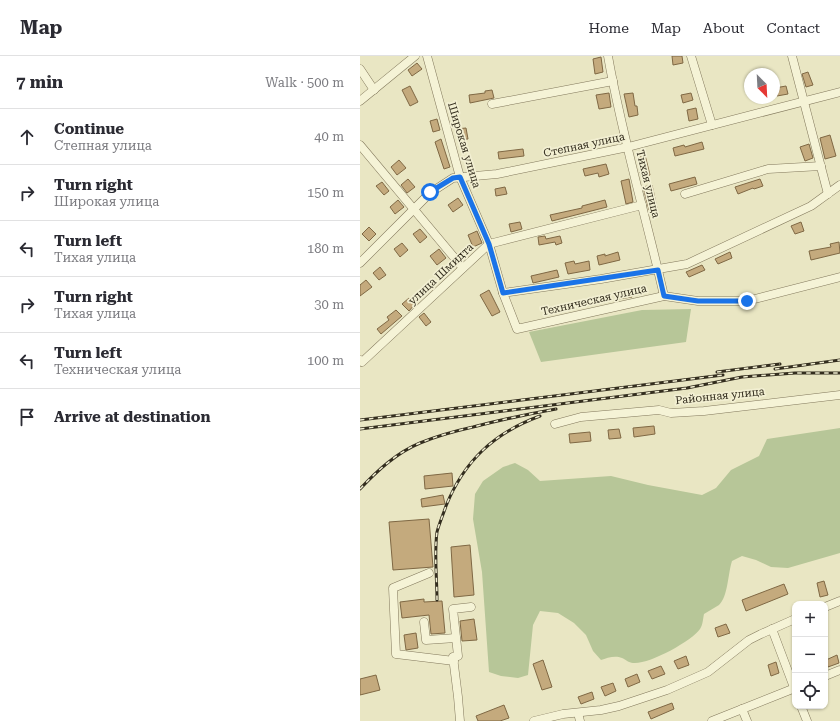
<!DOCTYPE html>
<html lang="en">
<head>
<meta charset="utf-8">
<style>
  body { margin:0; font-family:"Roboto Serif",serif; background:#f2f2f3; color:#2b2b33 }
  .controls { position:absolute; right:12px; bottom:12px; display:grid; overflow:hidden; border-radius:8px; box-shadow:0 1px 3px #0004 }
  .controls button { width:36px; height:36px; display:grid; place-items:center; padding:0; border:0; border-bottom:1px solid #e1e1e2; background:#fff; color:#2b2b33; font:20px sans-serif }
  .compass { position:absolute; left:384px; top:12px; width:36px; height:36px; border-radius:50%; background:#fff; box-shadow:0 1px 3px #0004; rotate:156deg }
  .stop { position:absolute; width:12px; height:12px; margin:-9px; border:3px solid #1a73e8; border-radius:50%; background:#fff }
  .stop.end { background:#1a73e8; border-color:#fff; box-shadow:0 1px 4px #0008 }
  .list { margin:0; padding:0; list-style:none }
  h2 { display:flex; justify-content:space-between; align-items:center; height:52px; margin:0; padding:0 16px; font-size:17px }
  h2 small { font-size:13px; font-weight:400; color:#7c7c81 }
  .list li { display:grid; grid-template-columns:26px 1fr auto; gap:12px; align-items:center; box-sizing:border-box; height:56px; padding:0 16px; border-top:1px solid #e1e1e2 }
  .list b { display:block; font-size:15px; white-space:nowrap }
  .list p { margin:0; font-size:13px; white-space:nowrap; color:#7c7c81 }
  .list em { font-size:13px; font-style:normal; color:#7c7c81 }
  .icon { flex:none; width:22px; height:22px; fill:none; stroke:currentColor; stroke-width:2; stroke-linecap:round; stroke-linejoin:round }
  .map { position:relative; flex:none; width:480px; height:665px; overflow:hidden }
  header { display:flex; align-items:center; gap:24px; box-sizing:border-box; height:56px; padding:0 20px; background:#fff; border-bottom:1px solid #e1e1e2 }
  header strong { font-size:19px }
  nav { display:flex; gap:22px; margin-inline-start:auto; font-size:14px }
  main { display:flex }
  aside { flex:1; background:#fff }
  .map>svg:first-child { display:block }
  .green { fill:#b7c698 }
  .building { fill:#c4aa7d; stroke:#7f6844 }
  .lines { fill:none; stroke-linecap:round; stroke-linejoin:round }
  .minor-casing { stroke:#82785c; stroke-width:9 }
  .minor { stroke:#f5f3d6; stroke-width:8 }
  .rail-casing { stroke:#332d1e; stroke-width:3 }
  .rail { stroke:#f2efd2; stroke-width:1.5; stroke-dasharray:4.5; stroke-linecap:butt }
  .route { stroke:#1a73e8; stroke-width:5 }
  .labels { text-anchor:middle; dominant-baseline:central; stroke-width:3.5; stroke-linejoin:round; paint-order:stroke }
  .street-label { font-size:11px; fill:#332d1e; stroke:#f2efd2 }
</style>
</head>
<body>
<header>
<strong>Map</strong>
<nav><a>Home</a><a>Map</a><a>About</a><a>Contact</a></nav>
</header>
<main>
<aside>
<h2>7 min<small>Walk · 500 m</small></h2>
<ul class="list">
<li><svg class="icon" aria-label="ahead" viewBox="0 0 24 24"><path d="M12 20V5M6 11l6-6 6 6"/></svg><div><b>Continue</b><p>Степная улица</p></div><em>40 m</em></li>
<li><svg class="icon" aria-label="right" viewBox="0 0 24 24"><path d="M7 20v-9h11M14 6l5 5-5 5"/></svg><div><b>Turn right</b><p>Широкая улица</p></div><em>150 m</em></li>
<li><svg class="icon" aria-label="left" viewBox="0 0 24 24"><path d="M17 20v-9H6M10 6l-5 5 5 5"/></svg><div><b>Turn left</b><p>Тихая улица</p></div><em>180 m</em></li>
<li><svg class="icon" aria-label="right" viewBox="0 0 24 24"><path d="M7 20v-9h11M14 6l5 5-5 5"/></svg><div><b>Turn right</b><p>Тихая улица</p></div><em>30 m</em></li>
<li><svg class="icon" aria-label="left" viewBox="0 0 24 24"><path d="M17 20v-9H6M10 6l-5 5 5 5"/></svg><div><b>Turn left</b><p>Техническая улица</p></div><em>100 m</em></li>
<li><svg class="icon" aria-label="arrive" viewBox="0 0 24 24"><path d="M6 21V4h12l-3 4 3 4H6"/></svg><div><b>Arrive at destination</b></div></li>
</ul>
</aside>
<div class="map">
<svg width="480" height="665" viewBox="0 0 480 665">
  <rect width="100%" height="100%" fill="#e9e6c3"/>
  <!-- green -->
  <g class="green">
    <path d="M331,253L326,286L181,306L169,276L282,254Z"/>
    <path d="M480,372V497L428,512L411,511L396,504L382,500L372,505C368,517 368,541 359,549C354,552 349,555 344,558C343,562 343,569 340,573C332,585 288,609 273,607C269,607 265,603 262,602C255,599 247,602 241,604L233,595L226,579L214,567L198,557L180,555L173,569L168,619L158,622L141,620L129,616L122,516L113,463L115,438L123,425L143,411L155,407L168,414L180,425L251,420L288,429L342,439L356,432L371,414L399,400L407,383Z"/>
  </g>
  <!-- building -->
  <g class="building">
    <path d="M312,0H322L323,7L313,9Z"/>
    <path d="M241,1L243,16L235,18L233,3Z"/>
    <path d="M57,7L62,13L52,20L48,14Z"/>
    <path d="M448,16L453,29L446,31L442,18Z"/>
    <path d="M50,30L58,46L50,50L42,34Z"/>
    <path d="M426,30L428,38L417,40L415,32Z"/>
    <path d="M132,34L134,42L110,47L109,39L125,37V35Z"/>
    <path d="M249,37L251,51L239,53L236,39Z"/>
    <path d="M273,37L275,50H277L278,59L269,61L264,38Z"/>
    <path d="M331,37L333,44L323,47L321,39Z"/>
    <path d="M336,52L338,63L329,65L327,54Z"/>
    <path d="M77,63L80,74L73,76L70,65Z"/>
    <path d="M106,72L108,83L98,84L96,73Z"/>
    <path d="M470,79L476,100L465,103L460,82Z"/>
    <path d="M81,83L90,111L84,113L75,86Z"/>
    <path d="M342,86L344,93L315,100L313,92L324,89L325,91Z"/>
    <path d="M449,88L453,102L445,105L440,91Z"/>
    <path d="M163,93L164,100L139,103L138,96Z"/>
    <path d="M285,99L290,119L282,121L280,116H282L278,102Z"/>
    <path d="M39,104L46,112L37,119L31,111Z"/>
    <path d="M246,108L249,118L239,121L238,117L225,120L223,113Z"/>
    <path d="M335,121L337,128L311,135L309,128Z"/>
    <path d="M48,123L55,131L47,137L41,129Z"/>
    <path d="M269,123L273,146L266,148L261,125Z"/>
    <path d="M400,123L403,130L394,133L393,132L378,138L375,131Z"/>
    <path d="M22,126L29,135L24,139L16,130Z"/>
    <path d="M292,129L297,152L289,154L283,131Z"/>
    <path d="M145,131L147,138L136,140L135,133Z"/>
    <path d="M98,142L103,149L93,156L88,149Z"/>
    <path d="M38,144L44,151L35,158L30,151Z"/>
    <path d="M245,144L247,151L192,165L190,159L222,152V150Z"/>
    <path d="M160,166L162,173L151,176L149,168Z"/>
    <path d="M441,166L444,175L435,178L431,170Z"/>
    <path d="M9,171L16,178L9,185L2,178Z"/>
    <path d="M60,173L67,181L60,187L53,178Z"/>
    <path d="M117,175L122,187L113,191L108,179Z"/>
    <path d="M185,180L186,183L200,180L202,187L196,189L195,186L179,189L178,181Z"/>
    <path d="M479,186L480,197L451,204L449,195L471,191L470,188Z"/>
    <path d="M42,187L48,194L40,201L34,193Z"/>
    <path d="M79,193L86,202L77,209L70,200Z"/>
    <path d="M258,196L260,204L239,209L237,200L245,198V200Z"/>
    <path d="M370,196L372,202L358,208L355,203Z"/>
    <path d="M214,205L215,208L229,205L230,214L208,218L205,207Z"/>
    <path d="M342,209L345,214L329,221L326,216Z"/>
    <path d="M20,211L26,219L19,224L13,217Z"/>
    <path d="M197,214L199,221L173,227L171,220Z"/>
    <path d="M6,224L12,231L0,240V229Z"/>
    <path d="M129,234L140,256L132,260L120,239Z"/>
    <path d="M270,234L272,241L258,243L257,237Z"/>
    <path d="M49,242L55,248L49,255L42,248Z"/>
    <path d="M36,254L42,260L21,278L17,273L29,264L27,261Z"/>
    <path d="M64,257L71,266L66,270L59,261Z"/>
    <path d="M294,370L295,378L274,381L273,372Z"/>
    <path d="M259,373L261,382L249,383L248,374Z"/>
    <path d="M230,376L231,385L210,387L209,378Z"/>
    <path d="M92,417L93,430L65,433L64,420Z"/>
    <path d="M83,439L85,448L62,451L61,443Z"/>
    <path d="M69,463L73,511L33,514L29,466Z"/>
    <path d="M110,489L114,539L94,541L91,491Z"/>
    <path d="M464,525L468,539L460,541L457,527Z"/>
    <path d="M424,528L428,538L386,555L382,544Z"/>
    <path d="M64,543V546L82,545L85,577L71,578L69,559L42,562L40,546Z"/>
    <path d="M114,563L117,584L102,585L100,565Z"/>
    <path d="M366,568L370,577L358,581L355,572Z"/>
    <path d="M56,577L58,592L46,594L44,579Z"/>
    <path d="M477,599L479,607L468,611L466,604Z"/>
    <path d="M326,600L329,609L318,613L314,605Z"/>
    <path d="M183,604L192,631L182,634L173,608Z"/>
    <path d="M416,606L419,617L411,620L408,609Z"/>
    <path d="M301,610L305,618L292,623L288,615Z"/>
    <path d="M277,618L280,626L268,631L265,623Z"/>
    <path d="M16,619L20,634L0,639V623Z"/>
    <path d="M253,627L256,635L245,640L241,631Z"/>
    <path d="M232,636L234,643L221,648L218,641Z"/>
    <path d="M312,647L314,653L291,663L288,656Z"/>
    <path d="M144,649L149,662L140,665H118L116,660Z"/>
  </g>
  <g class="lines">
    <!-- minor casing -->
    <g class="minor-casing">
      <g id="minor">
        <path d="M67,0L100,121L129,188L143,237L157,273L304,240L338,245H387L480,221"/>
        <path d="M248,0C262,81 286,160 304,240"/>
        <path d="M331,0L352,69"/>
        <path d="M432,0L468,138"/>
        <path d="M0,13L14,34"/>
        <path d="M0,45L55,0"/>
        <path d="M132,48L253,25"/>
        <path d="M0,89L103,212"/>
        <path d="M325,138L408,113L461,110"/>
        <path d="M0,207L70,137L93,122L137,118L268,91L480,36"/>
        <path d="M143,237L241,223L327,208L451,150L480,129"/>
        <path d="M0,304L2,306L129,188L282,149"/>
        <path d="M195,368L221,361L299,354L311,357L344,355L480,339"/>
        <path d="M69,517L33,532L36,598L94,605"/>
        <path d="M465,551L480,545"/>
        <path d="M64,566L66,584L96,582"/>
        <path d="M412,573L435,634"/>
        <path d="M465,620L480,614"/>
        <path d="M441,650L447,665"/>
        <path d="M382,653L387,665"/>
        <path d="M218,657L220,665"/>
        <path d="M100,665L98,641L93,601L98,600L93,553L111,551"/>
        <path d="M174,665L203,658L241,654L259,650L307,634L348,616L389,584L401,578L435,563"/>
        <path d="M352,665L435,632"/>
      </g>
    </g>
    <!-- minor -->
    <use href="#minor" class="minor"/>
    <!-- rail casing -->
    <g class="rail-casing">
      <g id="rail">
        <path d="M415,313L480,304"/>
        <path d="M357,316L420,308"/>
        <path d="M0,364L363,319"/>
        <path d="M0,373L327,332L382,321L435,317H480"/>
        <path d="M0,433C17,415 36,397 60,387C77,380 95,375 113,371C140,364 168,358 196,353"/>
        <path d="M77,544C77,522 74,498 77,476C79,468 83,459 86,450C104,405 134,377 180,360"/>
      </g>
    </g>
    <!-- rail -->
    <use href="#rail" class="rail"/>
  </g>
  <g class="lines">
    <!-- route -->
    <path class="route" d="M70,136L93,122L100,121L129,188L143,237L298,214L304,240L338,245H387"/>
  </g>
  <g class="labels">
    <!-- street labels -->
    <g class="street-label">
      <text transform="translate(104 89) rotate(73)">Широкая улица</text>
      <text transform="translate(224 89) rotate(-12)">Степная улица</text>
      <text transform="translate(288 128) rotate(76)">Тихая улица</text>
      <text transform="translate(81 218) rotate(-43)">улица Шмидта</text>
      <text transform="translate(234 244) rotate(-13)">Техническая улица</text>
      <text transform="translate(360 340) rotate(-6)">Районная улица</text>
    </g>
  </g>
</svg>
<div class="controls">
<button>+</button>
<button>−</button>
<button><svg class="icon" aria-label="locate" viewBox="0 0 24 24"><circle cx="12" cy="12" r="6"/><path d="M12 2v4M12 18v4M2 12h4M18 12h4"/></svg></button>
</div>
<svg class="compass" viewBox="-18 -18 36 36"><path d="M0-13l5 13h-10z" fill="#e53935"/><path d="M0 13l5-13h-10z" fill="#7c7c81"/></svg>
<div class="stop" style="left:70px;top:136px"></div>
<div class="stop end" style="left:387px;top:245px"></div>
</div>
</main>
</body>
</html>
